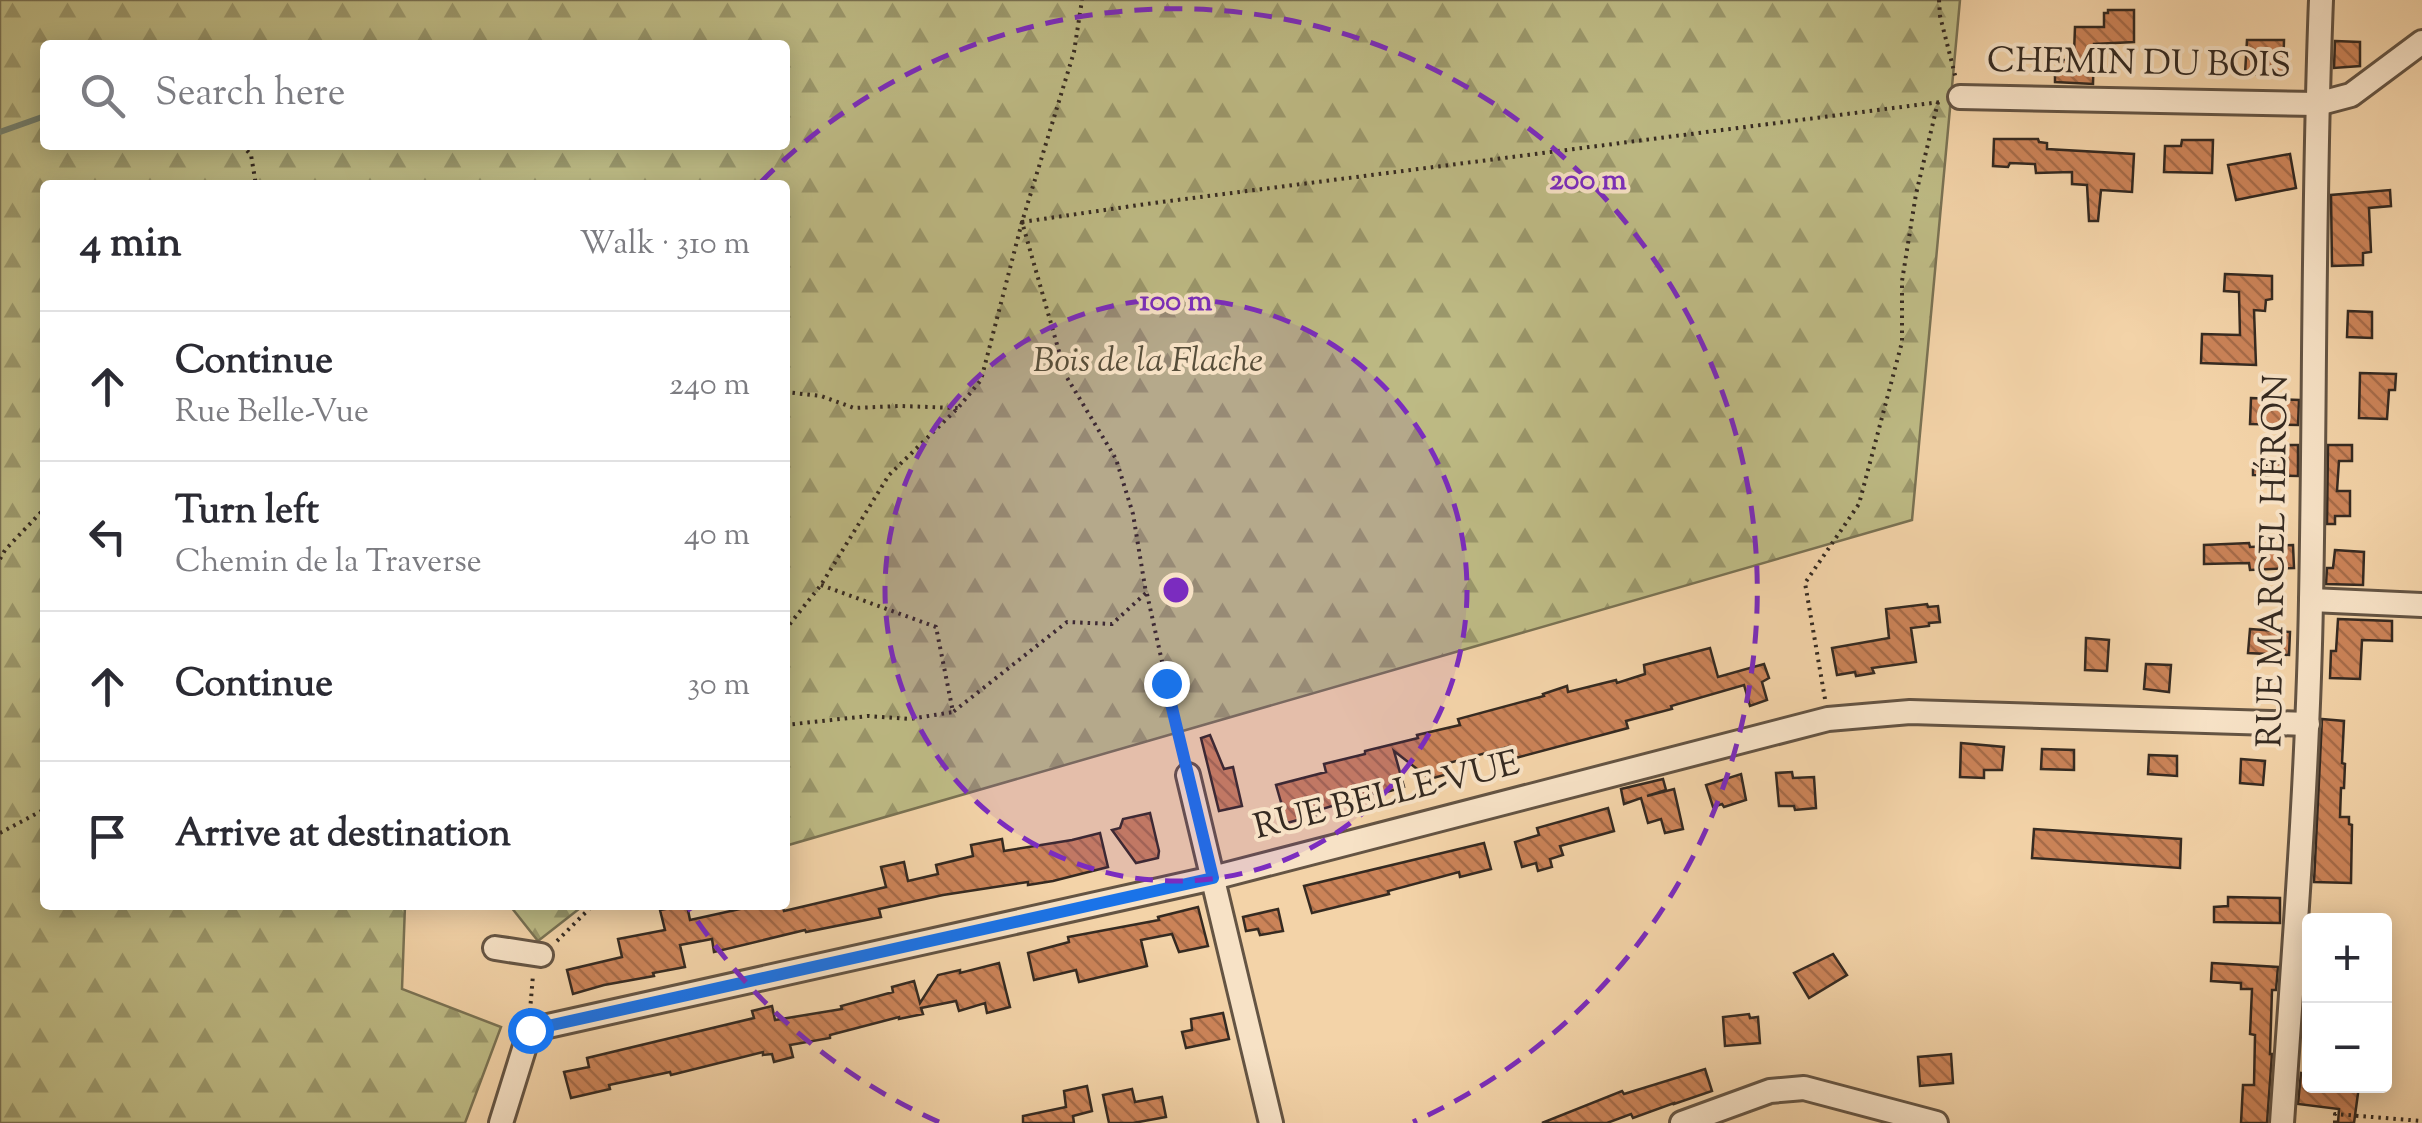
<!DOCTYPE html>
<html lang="en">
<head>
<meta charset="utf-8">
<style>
  body { margin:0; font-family:"Sorts Mill Goudy",serif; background:#f2f2f3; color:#2b2b33 }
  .controls { position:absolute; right:30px; bottom:30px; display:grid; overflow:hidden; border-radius:10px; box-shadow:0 5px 25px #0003 }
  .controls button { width:90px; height:90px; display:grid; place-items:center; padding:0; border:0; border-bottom:2px solid #e1e1e2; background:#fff; color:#2b2b33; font:50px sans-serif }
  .stop { position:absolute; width:30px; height:30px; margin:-22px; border:8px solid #1a73e8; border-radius:50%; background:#fff }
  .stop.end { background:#1a73e8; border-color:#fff; box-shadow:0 2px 10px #0008 }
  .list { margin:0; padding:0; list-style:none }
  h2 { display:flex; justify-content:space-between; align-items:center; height:130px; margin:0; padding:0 40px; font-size:42px }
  h2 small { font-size:32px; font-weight:400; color:#7c7c81 }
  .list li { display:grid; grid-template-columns:65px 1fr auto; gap:30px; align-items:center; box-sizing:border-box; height:150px; padding:0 40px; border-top:2px solid #e1e1e2 }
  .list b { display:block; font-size:38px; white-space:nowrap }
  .list p { margin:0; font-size:32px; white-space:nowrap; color:#7c7c81 }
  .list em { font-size:32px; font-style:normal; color:#7c7c81 }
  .icon { flex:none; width:55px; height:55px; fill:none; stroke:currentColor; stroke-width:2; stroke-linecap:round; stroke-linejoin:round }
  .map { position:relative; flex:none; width:2422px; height:1123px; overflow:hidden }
  .search { position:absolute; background:#fff; box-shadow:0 5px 25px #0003; left:40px; top:40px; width:750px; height:110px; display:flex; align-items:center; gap:25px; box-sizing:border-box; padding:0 35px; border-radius:10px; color:#7c7c81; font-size:38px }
  .panel { position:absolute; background:#fff; box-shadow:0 5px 25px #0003; left:40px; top:180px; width:750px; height:730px; border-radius:10px }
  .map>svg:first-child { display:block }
  .forest { fill:url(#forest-firs); stroke:#7a7253; stroke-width:2.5; fill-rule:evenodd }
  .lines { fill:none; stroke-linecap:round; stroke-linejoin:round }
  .stream { stroke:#73806f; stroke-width:6 }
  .building { fill:url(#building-back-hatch); stroke:#352a21; stroke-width:2.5 }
  .minor-casing { stroke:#645443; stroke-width:28 }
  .path { stroke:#352a21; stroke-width:4; stroke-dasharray:2.5 5; stroke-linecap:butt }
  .minor { stroke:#f7e2c6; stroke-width:22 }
  .route { stroke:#1a73e8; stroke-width:12 }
  .ring { fill:none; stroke:#7b2cbf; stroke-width:5; stroke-dasharray:18 12 }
  .labels { text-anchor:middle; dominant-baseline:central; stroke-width:8; stroke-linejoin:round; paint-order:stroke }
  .street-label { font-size:35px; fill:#352a21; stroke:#f7e2c6 }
  .park-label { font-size:35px; font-style:italic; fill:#574e3a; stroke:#f7e2c6 }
  .centre { fill:#7b2cbf; stroke:#f7e2c6; stroke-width:5 }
  .ring-label { font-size:30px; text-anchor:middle; font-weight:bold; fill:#7b2cbf; stroke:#f7e2c6; stroke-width:8; stroke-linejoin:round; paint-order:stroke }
</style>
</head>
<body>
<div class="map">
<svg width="2422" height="1123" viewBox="0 0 2422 1123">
  <defs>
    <pattern id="forest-firs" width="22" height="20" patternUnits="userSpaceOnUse" patternTransform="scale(2.5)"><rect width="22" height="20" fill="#bebb85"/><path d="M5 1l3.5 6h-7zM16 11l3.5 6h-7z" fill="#9b986c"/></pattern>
    <pattern id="building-back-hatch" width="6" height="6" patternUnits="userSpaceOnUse" patternTransform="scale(2.5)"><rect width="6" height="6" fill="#cb8358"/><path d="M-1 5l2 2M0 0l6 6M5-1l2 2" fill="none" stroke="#a66b48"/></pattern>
  </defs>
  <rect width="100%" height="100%" fill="#f3d3a8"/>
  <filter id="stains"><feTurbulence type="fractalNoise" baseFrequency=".002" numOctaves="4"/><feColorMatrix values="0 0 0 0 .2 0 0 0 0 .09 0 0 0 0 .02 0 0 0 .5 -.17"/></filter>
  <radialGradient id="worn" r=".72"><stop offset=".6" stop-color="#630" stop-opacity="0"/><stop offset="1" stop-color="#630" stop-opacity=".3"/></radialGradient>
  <!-- forest -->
  <g class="forest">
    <path d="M0,0H1960L1912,520L785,846V185H45V905H405L402,989L501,1027L465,1123H0ZM45,45H785V145H45Z"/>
    <path d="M494,905H584L538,941L511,907Z"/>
  </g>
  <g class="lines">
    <!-- stream -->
    <path class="stream" d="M0,132L45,116"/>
  </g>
  <!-- building -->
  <g class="building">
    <path d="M2108,10H2134V42L2094,44L2093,84L2055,82V69L2062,67L2063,60H2068L2069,53H2074L2075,27H2104V13H2108Z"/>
    <path d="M2247,40H2284L2283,75L2245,74Z"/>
    <path d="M2335,41L2360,42V66L2334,68Z"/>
    <path d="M1994,139H2038L2039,142L2047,143V149L2134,154L2132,192L2101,190L2098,221H2089L2087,185L2072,184V172L2036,173L2035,164L2010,163L2008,167L1993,166Z"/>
    <path d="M2182,140H2213L2212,173L2164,172L2165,146H2181Z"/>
    <path d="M2290,154L2296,188L2236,200L2228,165Z"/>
    <path d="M2390,190L2391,206L2369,208L2371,252L2363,253V265L2332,266L2331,195Z"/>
    <path d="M2225,274L2272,276V299L2266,300L2265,311L2254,310L2256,365L2201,363L2202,334L2240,335L2239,292L2224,291Z"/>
    <path d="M2348,311L2372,312V338L2347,337Z"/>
    <path d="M2360,373L2396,374L2395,390H2389L2387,419L2359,418Z"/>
    <path d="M2251,398L2299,400L2298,425L2250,424Z"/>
    <path d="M2287,445H2298V476L2253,475V468L2286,462Z"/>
    <path d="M2328,445H2352V461H2339L2337,491H2350V516H2335V524H2327Z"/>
    <path d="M2249,543L2250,547L2293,545L2294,568L2250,570L2249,563L2204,564V545Z"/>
    <path d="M2335,550L2364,552L2363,585L2326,584L2327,568H2333Z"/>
    <path d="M1927,604L1928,607L1938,606L1940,622L1929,623V626L1911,628L1916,662L1872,668L1874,673L1856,676L1855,672L1837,675L1832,648L1889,638L1886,609Z"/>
    <path d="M2338,619L2392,621V641L2362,640L2360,679L2330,678L2331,651H2336Z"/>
    <path d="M2250,629L2290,632L2289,655L2248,653Z"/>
    <path d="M2086,638L2109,640L2107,671L2085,670Z"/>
    <path d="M1710,648L1718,677L1764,664L1769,678L1762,682L1767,700L1750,706L1744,685L1671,706L1672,709L1626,721L1628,728L1512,759L1508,747L1445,764L1448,774L1430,779L1394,751L1404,787L1376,795V793L1315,811L1316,815L1287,823L1276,785L1326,772L1324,764L1365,754V751L1418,738L1417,735L1460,725L1458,719L1544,696L1543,694L1567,686L1568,692L1616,680L1617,683L1645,674L1644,665Z"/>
    <path d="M2146,664L2171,665L2169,692L2144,689Z"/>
    <path d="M2322,719L2344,721L2342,763L2345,764L2344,788H2341L2340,817H2349V824L2352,825L2351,883L2314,882Z"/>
    <path d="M1210,735L1224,769L1233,767L1242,806L1219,811L1201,738Z"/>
    <path d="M1961,743L2004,747L2002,770H1984V778L1960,777Z"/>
    <path d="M2042,749L2074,750V770L2041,769Z"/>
    <path d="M2149,755L2177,756V776L2148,774Z"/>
    <path d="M2241,759L2265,761L2263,785L2240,783Z"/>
    <path d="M1792,772L1793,778L1814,777L1816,808L1795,810L1794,806H1779L1776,773Z"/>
    <path d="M1741,774L1746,800L1724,807L1722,804L1713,807L1706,785Z"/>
    <path d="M1663,779L1666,790L1647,796L1674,789L1683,829L1665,833L1661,819L1648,823L1641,798L1624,804L1621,789Z"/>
    <path d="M1608,808L1614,831L1560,846L1563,855L1550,859L1552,867L1538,871L1536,863L1522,867L1515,842L1539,835L1537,828Z"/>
    <path d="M1150,813L1159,851L1158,858L1136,863L1112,830L1120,828L1123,819Z"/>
    <path d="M2034,829L2181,839L2180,868L2032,858Z"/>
    <path d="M1100,833L1108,867L1053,881L1028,885V882L943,895L879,909L881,917L806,932L805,930L714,952L712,939L680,945L685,967L653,973L654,976L604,985L573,994L567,970L622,957L618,939L665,930L660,910L687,905L690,920L758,905H782L784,911L886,887L881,867L904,862L908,881L938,874L936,865L973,856L971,845L1002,839L1004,851L1072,840Z"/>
    <path d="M1484,843L1491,869L1460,877L1459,872L1388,891L1389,894L1312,913L1304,886Z"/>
    <path d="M2228,897L2280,898V923L2214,922V907L2228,906Z"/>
    <path d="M1198,907L1208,946L1179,952L1172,934L1141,940L1147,966L1079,982L1076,970L1034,980L1028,953L1069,942L1068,937L1159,920L1158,917Z"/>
    <path d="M1278,909L1283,931L1260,935L1258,929L1246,931L1243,917Z"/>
    <path d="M1833,954L1847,975L1809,998L1794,973Z"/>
    <path d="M999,963L1010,1007L987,1013L985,1003L959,1011L956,1001L921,1008L923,1014L899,1019V1017L830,1035V1038L790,1045L793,1057L774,1062L772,1054L763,1055V1052L671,1075L670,1072L609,1085L610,1089L571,1098L564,1072L589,1067L587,1058L754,1018L752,1011L772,1006L775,1020L842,1009L841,1006L893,992L892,987L914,981L920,1003L938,975L960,970V973Z"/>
    <path d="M2212,963L2278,967L2276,990H2272L2270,1054H2272L2267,1123H2241L2243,1085H2254L2255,1035L2250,1034L2252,989H2241V983L2211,981Z"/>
    <path d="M1223,1013L1229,1039L1186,1048L1182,1032L1192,1030L1191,1019Z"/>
    <path d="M1749,1014L1750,1018L1758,1017L1760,1043L1725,1046L1723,1017Z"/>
    <path d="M1951,1054L1953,1083L1920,1086L1918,1057Z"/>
    <path d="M1705,1069L1712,1091L1674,1104V1103L1633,1118L1631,1114L1607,1123H1542L1622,1091L1624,1094Z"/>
    <path d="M2301,1073L2310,1074V1086H2359L2354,1123H2338L2339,1109L2298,1104Z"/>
    <path d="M1087,1086L1092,1111L1073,1116L1074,1123H1023V1116L1066,1107L1064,1091Z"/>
    <path d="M1132,1089L1135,1102L1162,1097L1166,1117L1133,1123H1109L1103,1095Z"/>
  </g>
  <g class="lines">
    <!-- minor casing -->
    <g class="minor-casing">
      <g id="minor">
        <path d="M1960,97L2317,104L2351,95L2422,42"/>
        <path d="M2311,600L2422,605"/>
        <path d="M1188,775L1271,1123"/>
        <path d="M495,948L541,955"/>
        <path d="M501,1123L530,1030L1213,878L1828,719L1910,712L2308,724"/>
        <path d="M1682,1123L1770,1091L1804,1088L1936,1123"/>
        <path d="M2282,1123C2294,949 2308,774 2311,600C2315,400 2313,200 2321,0"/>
      </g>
    </g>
    <!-- path -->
    <g class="path">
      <path d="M1939,0L1940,16L1956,79"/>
      <path d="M242,145L251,155L256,185"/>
      <path d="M785,392L821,396L854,408L900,406L958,408"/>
      <path d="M0,559L5,550L45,508"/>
      <path d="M821,585L936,627L953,712L1067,622L1112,624L1146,593L1133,514L1116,459L1066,376L1022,222L1146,204L1940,102"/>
      <path d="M1147,594L1183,756"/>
      <path d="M785,630L821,585L889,475L958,408L981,380L1022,222L1074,52L1082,0"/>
      <path d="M1825,699L1805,583L1859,504L1902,342V281L1916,194L1938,102"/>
      <path d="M785,725L868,716L910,719L953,712"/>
      <path d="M0,833L45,809"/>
      <path d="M557,941L593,905"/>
      <path d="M530,1011L533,975"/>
      <path d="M2335,1123V1114L2422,1121"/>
    </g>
    <!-- minor -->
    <use href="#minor" class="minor"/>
  </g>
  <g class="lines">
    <!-- route -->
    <path class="route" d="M530,1030L1213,878L1166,683"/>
  </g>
  <!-- distance rings -->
  <circle cx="1176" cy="590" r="291" fill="#7b2cbf" fill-opacity=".12"/>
  <g class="ring">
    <circle cx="1176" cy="590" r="291"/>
    <path d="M939 1122A582 582 0 0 1 688 907M761 182A582 582 0 1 1 1413 1122"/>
  </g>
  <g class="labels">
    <!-- street labels -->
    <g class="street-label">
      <text transform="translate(2139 65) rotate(1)">CHEMIN DU BOIS</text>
      <text transform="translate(2275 561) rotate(-89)">RUE MARCEL HÉRON</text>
      <text transform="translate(1387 797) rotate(-14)">RUE BELLE-VUE</text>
    </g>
    <!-- park labels -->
    <g class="park-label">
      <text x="1148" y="362">Bois de la Flache</text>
    </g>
  </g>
  <circle cx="1176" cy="590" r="15" class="centre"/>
  <g class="ring-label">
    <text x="1588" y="189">200 m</text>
    <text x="1176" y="310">100 m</text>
  </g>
  <rect width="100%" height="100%" filter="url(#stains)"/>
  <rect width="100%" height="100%" fill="url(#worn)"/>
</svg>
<div class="controls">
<button>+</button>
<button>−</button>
</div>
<div class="stop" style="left:530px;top:1030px"></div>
<div class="stop end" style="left:1166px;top:683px"></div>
<div class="search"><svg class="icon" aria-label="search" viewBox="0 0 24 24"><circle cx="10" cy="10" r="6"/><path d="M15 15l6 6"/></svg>Search here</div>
<section class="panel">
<h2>4 min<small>Walk · 310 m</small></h2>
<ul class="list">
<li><svg class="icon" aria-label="ahead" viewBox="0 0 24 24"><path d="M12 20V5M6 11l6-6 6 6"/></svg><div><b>Continue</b><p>Rue Belle-Vue</p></div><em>240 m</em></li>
<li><svg class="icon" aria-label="left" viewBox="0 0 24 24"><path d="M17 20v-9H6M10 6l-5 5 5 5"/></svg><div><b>Turn left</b><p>Chemin de la Traverse</p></div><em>40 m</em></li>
<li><svg class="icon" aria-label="ahead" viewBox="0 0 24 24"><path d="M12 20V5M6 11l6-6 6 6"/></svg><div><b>Continue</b></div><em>30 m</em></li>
<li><svg class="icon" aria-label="arrive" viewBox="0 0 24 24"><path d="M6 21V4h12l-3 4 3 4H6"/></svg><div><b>Arrive at destination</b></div></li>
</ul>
</section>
</div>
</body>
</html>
